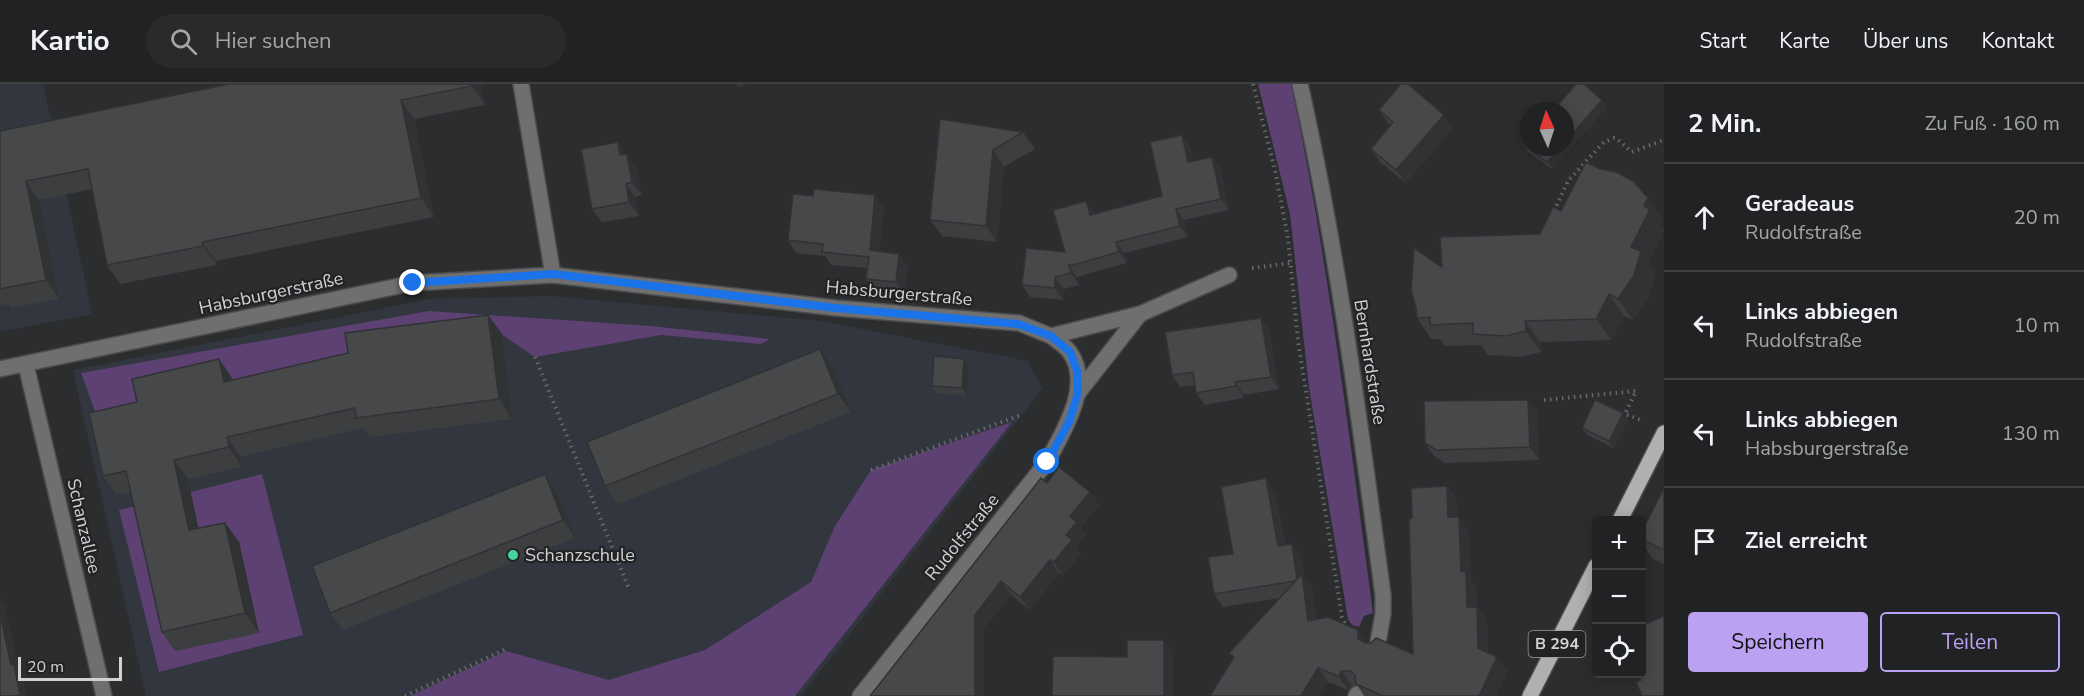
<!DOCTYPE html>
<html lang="de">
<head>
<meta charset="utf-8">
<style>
  body { margin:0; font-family:"Nunito Sans",sans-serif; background:#292a2b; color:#f1f3f6 }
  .controls { position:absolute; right:18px; bottom:18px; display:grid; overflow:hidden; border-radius:6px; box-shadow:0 3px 15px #0003 }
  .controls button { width:54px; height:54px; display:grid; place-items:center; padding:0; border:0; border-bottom:2px solid #3e3f41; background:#212223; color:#f1f3f6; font:30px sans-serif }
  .compass { position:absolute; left:1520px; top:18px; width:54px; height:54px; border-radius:50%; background:#212223; box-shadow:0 3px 15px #0003; rotate:357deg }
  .scale { position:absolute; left:18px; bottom:15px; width:104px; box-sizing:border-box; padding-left:6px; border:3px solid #d2d2d4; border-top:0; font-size:16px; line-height:21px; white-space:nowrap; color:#d2d2d4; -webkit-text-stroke:4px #222325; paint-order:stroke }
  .stop { position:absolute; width:18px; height:18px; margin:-14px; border:4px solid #1a73e8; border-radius:50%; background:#fff }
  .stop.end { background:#1a73e8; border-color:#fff; box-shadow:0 2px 6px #0008 }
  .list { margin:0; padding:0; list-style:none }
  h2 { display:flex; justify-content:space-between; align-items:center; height:78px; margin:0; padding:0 24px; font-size:26px }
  h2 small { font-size:20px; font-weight:400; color:#a2a4a6 }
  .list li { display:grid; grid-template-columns:39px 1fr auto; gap:18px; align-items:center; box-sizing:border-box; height:108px; padding:0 24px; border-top:2px solid #3e3f41 }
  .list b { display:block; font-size:22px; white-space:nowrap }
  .list p { margin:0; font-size:20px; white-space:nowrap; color:#a2a4a6 }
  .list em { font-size:20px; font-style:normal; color:#a2a4a6 }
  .actions { display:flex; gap:12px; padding:18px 24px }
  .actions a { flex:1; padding:14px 0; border:2px solid #bca0f2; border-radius:6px; text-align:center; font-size:21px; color:#bca0f2 }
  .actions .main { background:#bca0f2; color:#111 }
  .icon { flex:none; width:33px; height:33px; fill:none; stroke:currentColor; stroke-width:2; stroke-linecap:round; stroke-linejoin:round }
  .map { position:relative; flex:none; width:1664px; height:612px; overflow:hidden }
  header { display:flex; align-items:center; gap:36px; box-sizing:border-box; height:84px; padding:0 30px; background:#212223; border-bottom:2px solid #3e3f41 }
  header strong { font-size:28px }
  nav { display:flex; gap:33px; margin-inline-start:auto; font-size:21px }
  .search { width:420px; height:54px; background:#292a2b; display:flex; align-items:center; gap:15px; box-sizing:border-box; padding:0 21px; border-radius:33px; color:#a2a4a6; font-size:22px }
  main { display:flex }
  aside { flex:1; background:#212223 }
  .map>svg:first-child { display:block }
  .built { fill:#32363e }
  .green { fill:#5d4173 }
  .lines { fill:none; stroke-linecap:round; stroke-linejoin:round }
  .minor-casing { stroke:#4a4b4d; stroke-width:18 }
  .major-casing { stroke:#4a4b4d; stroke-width:18 }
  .path { stroke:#68696b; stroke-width:4; stroke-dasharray:1.5 4.5; stroke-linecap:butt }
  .minor { stroke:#6f6f70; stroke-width:15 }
  .major { stroke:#b0b0b3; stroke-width:15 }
  .wall { fill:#3c3e40 }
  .shaded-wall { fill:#313234 }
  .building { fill:#46484a; stroke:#313234; stroke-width:1.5 }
  .route { stroke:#1a73e8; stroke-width:8 }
  .poi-dot { fill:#45d49f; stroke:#222325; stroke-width:2 }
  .labels { text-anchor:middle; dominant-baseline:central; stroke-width:4.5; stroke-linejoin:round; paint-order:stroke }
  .shield { fill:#222325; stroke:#9d9ea0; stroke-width:1.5 }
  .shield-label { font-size:16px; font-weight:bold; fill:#d2d2d4 }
  .street-label { font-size:18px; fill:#d2d2d4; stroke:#222325 }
  .poi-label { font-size:18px; fill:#d2d2d4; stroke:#222325; text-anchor:start }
</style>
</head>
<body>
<header>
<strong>Kartio</strong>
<div class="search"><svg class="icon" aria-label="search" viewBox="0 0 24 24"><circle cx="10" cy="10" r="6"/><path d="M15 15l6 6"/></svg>Hier suchen</div>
<nav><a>Start</a><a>Karte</a><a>Über uns</a><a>Kontakt</a></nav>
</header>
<main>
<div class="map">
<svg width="1664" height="612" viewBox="0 0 1664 612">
  <rect width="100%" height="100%" fill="#2c2d2f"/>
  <!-- built -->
  <g class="built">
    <path d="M0,0H43L92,230L0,248Z"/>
    <path d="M551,212L821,237L1028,277L1042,305L801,612H146L73,286L429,215Z"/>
  </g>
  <!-- green -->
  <g class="green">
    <path d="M1258,0H1291C1328,174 1349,352 1373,529L1364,532L1359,543L1352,541L1348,535L1309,304L1290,130Z"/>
    <path d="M429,227L651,242L770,255L761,260L661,251L535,273L501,250L238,317L232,295L103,349L81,289Z"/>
    <path d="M1012,338L795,612H410L506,567L609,596L705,566L811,498L835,442L871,386Z"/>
    <path d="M262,390L303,551L159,588L119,426Z"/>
  </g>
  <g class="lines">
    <!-- minor casing -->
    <g class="minor-casing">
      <g id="minor">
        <path d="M521,0L553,191"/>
        <path d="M1300,0C1338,168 1360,340 1383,511V530L1377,564"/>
        <path d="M26,281L104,612"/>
        <path d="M0,285L413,199L553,191L836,224L1019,239L1051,252L1140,230L1229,191"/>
        <path d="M1078,309L1140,230"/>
        <path d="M860,612L1047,378C1063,348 1094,300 1069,267C1064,261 1056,256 1051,252"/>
        <path d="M1356,612L1357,610"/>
      </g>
    </g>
    <!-- major casing -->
    <g class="major-casing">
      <g id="major">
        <path d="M1620,436L1664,349"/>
        <path d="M1530,612L1596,482"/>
      </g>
    </g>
    <!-- path -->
    <g class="path">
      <path d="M1253,0L1275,86L1288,154L1298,257L1342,533L1346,542"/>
      <path d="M1554,127L1568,97L1604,58L1614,54L1617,55L1632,68L1664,56"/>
      <path d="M1252,184L1290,179"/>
      <path d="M535,273L629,505"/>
      <path d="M1544,316L1636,307L1625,330L1643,337"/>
      <path d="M871,386L1021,331"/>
      <path d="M405,612L506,565"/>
    </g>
    <!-- minor -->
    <use href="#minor" class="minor"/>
    <!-- major -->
    <use href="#major" class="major"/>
  </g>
  <!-- wall -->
  <g class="wall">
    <path d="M481,0L485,21L414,35L434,133L216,177L217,181L120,200L107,181L92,105L39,116L59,215L11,224L8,220L0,222V47Z"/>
    <path d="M736,0H745L738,3Z"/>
    <path d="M1602,16L1607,23L1552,85L1528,68L1523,61Z"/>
    <path d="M1379,26L1453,44L1406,99L1380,78L1371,65L1391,41L1388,39Z"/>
    <path d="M940,35L1023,48L1035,65L1004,83L997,158L942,152L930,136Z"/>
    <path d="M1182,51L1190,63L1193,77L1212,73L1220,85L1229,126L1184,136L1188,153L1124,169L1127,179L1077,193L1079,201L1064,205L1063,216L1030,213L1022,201L1065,168L1094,128V130L1162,112Z"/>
    <path d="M626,70H627L636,83L642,111L635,113L639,132L602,138L592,125Z"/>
    <path d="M1600,85L1648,114L1663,135L1660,140L1649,178L1656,188L1649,212L1633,236L1624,232L1611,256L1540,258L1541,268L1521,273L1488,271L1481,261L1445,262L1440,255H1431L1417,234L1442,183L1540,150Z"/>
    <path d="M875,111L884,123L879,168L908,182L905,210L875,207L866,195L868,184L831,181L825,172L796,169L788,156L813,112Z"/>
    <path d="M488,231L502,250L512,335L370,353L363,344L240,373L242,383L188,395L198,444L225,439L239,458L259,549L175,567L162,548L131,408L117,411L103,392L137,318L219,275L233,296L348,269Z"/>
    <path d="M1261,234L1269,246L1279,305L1244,311V314L1205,321L1196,309L1195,301L1180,303L1172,291Z"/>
    <path d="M820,265L833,283L851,328L618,420L605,402Z"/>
    <path d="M969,282L967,312L936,309L932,302Z"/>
    <path d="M1538,329L1539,376L1445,379L1434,372L1425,359Z"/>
    <path d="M1628,336L1614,364L1587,351L1582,344Z"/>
    <path d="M545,390L557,408L575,454L343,546L330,529Z"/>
    <path d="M1047,399L1090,408L1099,421L1081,443L1086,451L1076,463L1081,469L1063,492L1059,489L1030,526L1011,511L984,544L870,612Z"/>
    <path d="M1447,402L1457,416L1458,433L1469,447L1471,495L1476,502L1477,523L1487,537L1488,569L1507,587L1496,612H1364L1357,601L1352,602L1348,606L1328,598L1234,575L1229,569L1279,514L1223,523L1214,510L1233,470L1275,408L1285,461L1292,460L1301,473L1304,492L1312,504L1316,536L1358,546L1367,559L1413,570L1412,434Z"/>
    <path d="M1664,404V480L1653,475L1641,458V449Z"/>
  </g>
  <!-- shaded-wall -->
  <g class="shaded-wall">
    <path d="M472,0H481L485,21L472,2Z"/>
    <path d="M401,16L414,35L434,133L421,114Z"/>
    <path d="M1602,16L1607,23L1552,85L1547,78L1561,63H1565V58Z"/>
    <path d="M1444,31L1453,44L1406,99L1396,86Z"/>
    <path d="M1182,51L1190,63L1196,90L1188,78Z"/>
    <path d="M618,58L627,72L620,71Z"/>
    <path d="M993,66L1004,83L997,158L986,142Z"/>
    <path d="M627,70L636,83L642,111L632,98Z"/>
    <path d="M1212,73L1220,85L1229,126L1221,115Z"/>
    <path d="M26,97L39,116L59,215L46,196Z"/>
    <path d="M626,100L635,113L639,132L629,118Z"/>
    <path d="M875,111L884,123L878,179L870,166Z"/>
    <path d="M1648,114L1663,135L1660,140L1664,145V148L1649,178L1656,188L1649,212L1633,236L1618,215L1631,163L1644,122Z"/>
    <path d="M1086,117L1094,128L1098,142L1090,131Z"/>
    <path d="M1176,125L1184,136L1188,153L1180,142Z"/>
    <path d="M202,158L216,177L217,181L203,162Z"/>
    <path d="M1116,158L1124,169L1127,179L1119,168Z"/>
    <path d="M899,170L908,182L905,210L896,198Z"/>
    <path d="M1069,182L1077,193L1079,201L1071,189Z"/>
    <path d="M1055,193L1064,205L1063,216L1055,204Z"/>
    <path d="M1609,210L1624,232L1611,256L1596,235Z"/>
    <path d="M488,231L502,250L512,335L499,315Z"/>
    <path d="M1261,234L1269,246L1279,305L1271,293Z"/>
    <path d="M1525,237L1540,258L1541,268L1526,247Z"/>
    <path d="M820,265L833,283L851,328L838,310Z"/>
    <path d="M219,275L232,294L238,317L224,298Z"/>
    <path d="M964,275L969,282L967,312L962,304Z"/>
    <path d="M1235,298L1244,311V314L1236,302Z"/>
    <path d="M1528,316L1538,329L1539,376L1530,363Z"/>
    <path d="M1623,329L1628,336L1614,364L1609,357Z"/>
    <path d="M227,353L240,373L242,383L229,363Z"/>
    <path d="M174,376L188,395L203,466L189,446Z"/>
    <path d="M545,390L557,408L575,454L563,436Z"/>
    <path d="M1266,394L1275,408L1287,475L1278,462Z"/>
    <path d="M1447,402L1457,416L1458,447L1448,433Z"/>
    <path d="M1090,408L1099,421L1081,443L1086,451L1076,463L1081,469L1063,492L1054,478L1066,451L1070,432Z"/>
    <path d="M1459,433L1469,447L1471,495L1476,502L1477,537L1467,523L1461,487Z"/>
    <path d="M225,439L239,458L259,549L245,529Z"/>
    <path d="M1292,460L1301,473L1304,492L1312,504L1318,551L1308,537L1297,497Z"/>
    <path d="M1050,476L1059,489L1030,526L1020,513Z"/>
    <path d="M1001,497L1011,511L984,544V612H975V531Z"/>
    <path d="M0,514L5,521L19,588L23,594L27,612H21L20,611L11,581L0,529Z"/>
    <path d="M1477,523L1487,537L1488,578L1478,564Z"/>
    <path d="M1358,546L1368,560V568L1358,554Z"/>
    <path d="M1164,556L1173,569V612H1164Z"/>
    <path d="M1497,573L1507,587L1496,612H1479Z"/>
    <path d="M1318,584L1328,598L1320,612H1301Z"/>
    <path d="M1342,587L1352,602L1348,606L1338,592Z"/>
  </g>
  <!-- building -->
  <g class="building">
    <path d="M229,0H472V2L401,16L421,114L202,158L203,162L107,181L88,85L26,97L46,196L0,205V47Z"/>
    <path d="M1401,0H1408L1444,31L1396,86L1371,65L1393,38L1379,26Z"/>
    <path d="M1576,0H1584L1602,16L1565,58V27H1553Z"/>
    <path d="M940,35L1023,48L993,66L986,142L930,136Z"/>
    <path d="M1182,51L1188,78L1212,73L1221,115L1176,125L1180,142L1116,158L1119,168L1069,182V180L1071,189L1055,193V204L1022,201L1026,164L1065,168L1053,126L1086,117L1090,131L1162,112L1150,58Z"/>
    <path d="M1529,54V63H1561L1547,78L1523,61Z"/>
    <path d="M618,58L620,71L627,70L632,98L626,100L629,118L592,125L581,65Z"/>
    <path d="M1586,78L1600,85L1616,88L1633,97L1648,114L1644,122L1650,125L1631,163L1641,167L1634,191L1618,215L1609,210L1596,235L1525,237L1526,247L1506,252L1473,250V239L1430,241V233L1417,234L1416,224L1411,206L1414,164L1442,183L1440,153L1540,150L1553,123L1561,127Z"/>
    <path d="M814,105L875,111L870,166L899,170L896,198L866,195L869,173L822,168L823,160L788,156L793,110L813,112Z"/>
    <path d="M488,231L499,315L356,334L355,324L227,353L229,363L174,376L189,446L225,439L245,529L162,548L126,387L103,392L89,329L137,318L132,295L219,275L224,298L348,269L345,249Z"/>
    <path d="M1261,234L1271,293L1235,298L1236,302L1196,309L1193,288L1172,291L1165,248Z"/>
    <path d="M820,265L838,310L605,402L587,358Z"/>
    <path d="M934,272L964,275L962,304L932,302Z"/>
    <path d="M1528,316L1530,363L1436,366L1425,359L1424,317Z"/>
    <path d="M1595,316L1623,329L1609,357L1582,344Z"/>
    <path d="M1059,383L1090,408L1070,432L1077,438L1066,451L1072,456L1054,478L1050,476L1020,513L1001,497L975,531V612H870L1041,394L1047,399Z"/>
    <path d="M545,390L563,436L330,529L312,482Z"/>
    <path d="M1266,394L1278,462L1292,460L1297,495L1295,497L1214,510L1208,473L1233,470L1221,403Z"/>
    <path d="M1447,402L1448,433H1459L1461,487L1466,488L1467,523H1477L1478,564L1497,573L1479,612H1383L1356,600L1355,591L1351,587H1342L1338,592L1318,584L1301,612H1210L1234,573L1229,569L1302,490L1308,537L1328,533L1358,546V554L1365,559H1371L1376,554L1413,570L1409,435L1412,434L1411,404Z"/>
    <path d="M1664,404V466L1641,455V449Z"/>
    <path d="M0,529L11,581L14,580L20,611L16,612H0Z"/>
    <path d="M1664,532V612H1642L1636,598L1641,596L1638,590H1641V542Z"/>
    <path d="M1127,556H1164V612H1052L1053,572L1127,573Z"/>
  </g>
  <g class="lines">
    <!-- route -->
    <path class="route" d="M413,199L553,190L836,224L1018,240L1051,252L1070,268L1077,287L1078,309L1069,338L1047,378"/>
  </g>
  <!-- markers -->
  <circle class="poi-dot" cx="513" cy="471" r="6"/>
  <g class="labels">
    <!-- shield labels -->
    <rect class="shield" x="1528.5" y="547" width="57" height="26" rx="4.5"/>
    <g class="shield-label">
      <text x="1557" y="560">B 294</text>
    </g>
    <!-- street labels -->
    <g class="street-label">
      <text transform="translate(271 209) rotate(-12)">Habsburgerstraße</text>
      <text transform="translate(899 209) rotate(5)">Habsburgerstraße</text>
      <text transform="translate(1370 278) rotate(81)">Bernhardstraße</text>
      <text transform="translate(84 442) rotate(77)">Schanzallee</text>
      <text transform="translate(962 453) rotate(-51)">Rudolfstraße</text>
    </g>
    <!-- poi labels -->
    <g class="poi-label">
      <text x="525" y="471">Schanzschule</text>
    </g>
  </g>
</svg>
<div class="controls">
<button>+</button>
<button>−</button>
<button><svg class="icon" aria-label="locate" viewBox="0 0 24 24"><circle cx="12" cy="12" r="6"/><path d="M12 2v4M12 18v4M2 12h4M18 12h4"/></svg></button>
</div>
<svg class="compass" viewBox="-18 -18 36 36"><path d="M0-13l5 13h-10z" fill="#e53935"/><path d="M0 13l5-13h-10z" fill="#a2a4a6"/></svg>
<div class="scale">20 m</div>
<div class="stop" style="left:1047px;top:378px"></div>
<div class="stop end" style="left:413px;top:199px"></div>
</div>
<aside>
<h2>2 Min.<small>Zu Fuß · 160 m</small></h2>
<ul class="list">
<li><svg class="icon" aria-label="ahead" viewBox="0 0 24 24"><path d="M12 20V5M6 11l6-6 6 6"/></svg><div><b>Geradeaus</b><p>Rudolfstraße</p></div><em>20 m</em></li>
<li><svg class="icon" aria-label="left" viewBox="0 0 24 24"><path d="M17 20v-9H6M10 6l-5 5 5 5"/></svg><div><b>Links abbiegen</b><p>Rudolfstraße</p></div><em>10 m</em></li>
<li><svg class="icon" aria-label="left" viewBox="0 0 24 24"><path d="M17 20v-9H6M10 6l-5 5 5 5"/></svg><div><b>Links abbiegen</b><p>Habsburgerstraße</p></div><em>130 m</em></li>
<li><svg class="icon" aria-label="arrive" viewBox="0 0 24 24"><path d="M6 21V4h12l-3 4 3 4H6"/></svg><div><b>Ziel erreicht</b></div></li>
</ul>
<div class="actions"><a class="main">Speichern</a><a>Teilen</a></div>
</aside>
</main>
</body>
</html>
